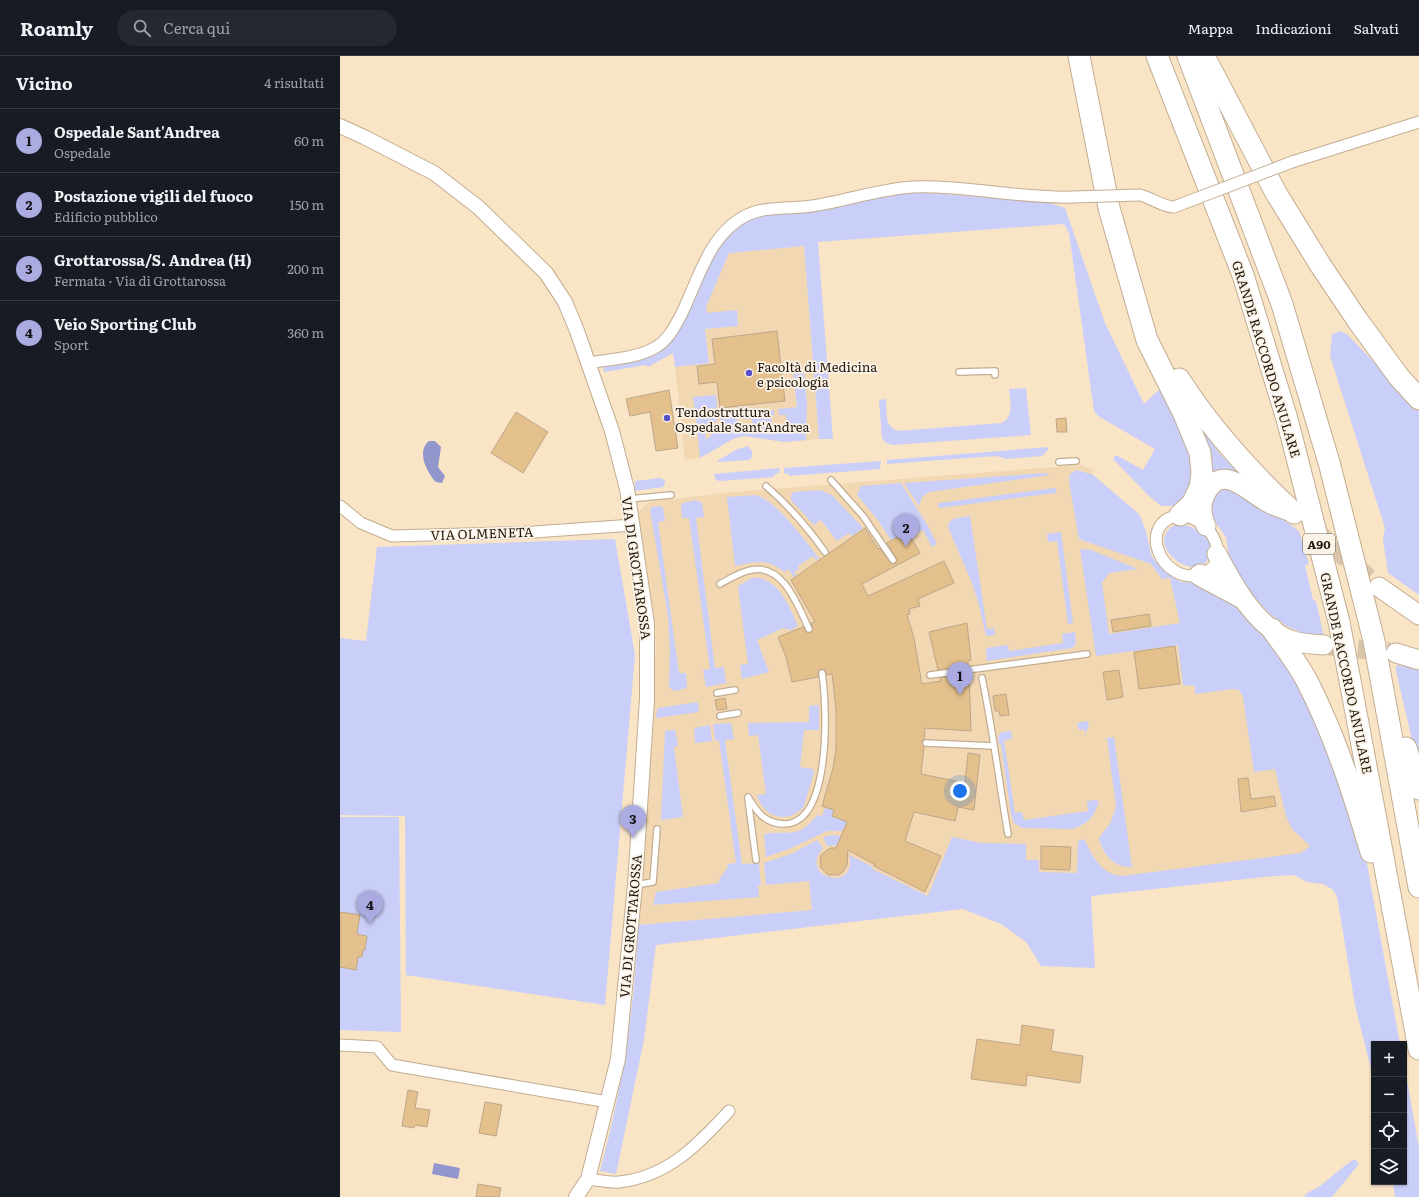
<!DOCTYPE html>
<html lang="it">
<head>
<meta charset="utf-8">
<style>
  body { margin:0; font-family:Literata,serif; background:#242831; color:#f1f3f6 }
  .controls { position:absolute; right:12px; bottom:12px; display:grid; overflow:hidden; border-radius:0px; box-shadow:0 1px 3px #0004 }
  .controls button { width:36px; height:36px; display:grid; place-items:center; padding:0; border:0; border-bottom:1px solid #363941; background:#171b24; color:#f1f3f6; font:20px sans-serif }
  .you { position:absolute; left:620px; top:735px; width:14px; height:14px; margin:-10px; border:3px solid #fff; border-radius:50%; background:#1a73e8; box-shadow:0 0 0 6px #1a73e833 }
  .badge { display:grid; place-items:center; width:26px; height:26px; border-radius:50%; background:#ababe2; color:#111; font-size:13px; font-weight:700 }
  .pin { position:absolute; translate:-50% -33px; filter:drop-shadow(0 1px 2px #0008) }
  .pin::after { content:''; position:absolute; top:21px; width:14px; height:12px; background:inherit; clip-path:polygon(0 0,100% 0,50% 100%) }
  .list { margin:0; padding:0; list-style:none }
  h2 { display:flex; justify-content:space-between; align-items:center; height:52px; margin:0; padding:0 16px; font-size:17px }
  h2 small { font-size:13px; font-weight:400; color:#9ea1a6 }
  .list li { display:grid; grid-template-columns:26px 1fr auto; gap:12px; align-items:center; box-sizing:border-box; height:64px; padding:0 16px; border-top:1px solid #363941 }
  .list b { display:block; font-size:15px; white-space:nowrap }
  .list p { margin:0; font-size:13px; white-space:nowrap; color:#9ea1a6 }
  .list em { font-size:13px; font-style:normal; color:#9ea1a6 }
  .icon { flex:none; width:22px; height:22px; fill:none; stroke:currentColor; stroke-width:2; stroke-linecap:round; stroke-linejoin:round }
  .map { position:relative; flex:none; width:1079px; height:1141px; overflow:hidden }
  header { display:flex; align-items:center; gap:24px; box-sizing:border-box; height:56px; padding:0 20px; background:#171b24; border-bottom:1px solid #363941 }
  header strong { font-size:19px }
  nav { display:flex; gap:22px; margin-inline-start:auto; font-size:14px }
  .search { width:280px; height:36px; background:#242831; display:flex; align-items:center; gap:10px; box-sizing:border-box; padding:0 14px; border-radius:22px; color:#9ea1a6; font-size:15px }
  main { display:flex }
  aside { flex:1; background:#171b24 }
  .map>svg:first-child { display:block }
  .built { fill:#f2d7b3 }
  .green { fill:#cacff9 }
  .water { fill:#9196cc }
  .building { fill:#e4c08c; stroke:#bca78b }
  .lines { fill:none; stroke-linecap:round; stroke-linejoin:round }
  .trunk-tunnel { stroke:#d9c5aa; stroke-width:19; stroke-dasharray:19 10; stroke-linecap:butt }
  .service-casing { stroke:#c2ad91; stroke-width:8 }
  .minor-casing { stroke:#c2ad91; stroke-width:13 }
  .tertiary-casing { stroke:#c2ad91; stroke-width:16 }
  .trunk-casing { stroke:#c2ad91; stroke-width:21 }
  .motorway-casing { stroke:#c2ad91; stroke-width:23 }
  .service { stroke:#fff; stroke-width:5.5 }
  .minor { stroke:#fff; stroke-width:11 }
  .tertiary { stroke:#fff; stroke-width:14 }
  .trunk { stroke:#fff; stroke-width:19 }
  .motorway { stroke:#fff; stroke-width:21 }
  .minor-bridge-casing { stroke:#c2ad91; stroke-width:13; stroke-linecap:butt }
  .minor-bridge { stroke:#fff; stroke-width:11 }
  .poi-dot { fill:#5652c9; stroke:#fcf3e7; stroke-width:1.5 }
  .labels { text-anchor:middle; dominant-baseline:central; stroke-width:3.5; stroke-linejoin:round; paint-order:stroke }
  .shield { fill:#fcf3e7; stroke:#61594e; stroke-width:1 }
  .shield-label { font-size:12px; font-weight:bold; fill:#1f170d }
  .street-label { font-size:13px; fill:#1f170d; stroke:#fcf3e7 }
  .poi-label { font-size:13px; fill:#1f170d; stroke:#fcf3e7; text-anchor:start }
</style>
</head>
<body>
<header>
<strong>Roamly</strong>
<div class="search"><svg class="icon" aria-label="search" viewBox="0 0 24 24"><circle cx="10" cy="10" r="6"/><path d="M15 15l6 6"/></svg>Cerca qui</div>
<nav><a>Mappa</a><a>Indicazioni</a><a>Salvati</a></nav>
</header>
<main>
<aside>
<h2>Vicino<small>4 risultati</small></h2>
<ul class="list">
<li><span class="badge">1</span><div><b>Ospedale Sant'Andrea</b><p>Ospedale</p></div><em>60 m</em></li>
<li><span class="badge">2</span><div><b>Postazione vigili del fuoco</b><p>Edificio pubblico</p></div><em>150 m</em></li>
<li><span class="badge">3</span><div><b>Grottarossa/S. Andrea (H)</b><p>Fermata · Via di Grottarossa</p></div><em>200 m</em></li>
<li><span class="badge">4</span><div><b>Veio Sporting Club</b><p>Sport</p></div><em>360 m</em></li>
</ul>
</aside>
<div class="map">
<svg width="1079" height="1141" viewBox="0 0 1079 1141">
  <rect width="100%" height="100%" fill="#fae4c6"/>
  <!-- built -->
  <g class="built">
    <path d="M464,190L479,383L445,386L404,380L393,383L360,402L345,404L335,311L369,307L365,273L366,251L389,197Z"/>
    <path d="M740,409L754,414L752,418L740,414L733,415L729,422L739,483L811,508L822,523L830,522L900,568L994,810L298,869L316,592L315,567L296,457L310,446L382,437Z"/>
  </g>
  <!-- green -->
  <g class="green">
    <path d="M576,136L706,146L725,152L765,267L804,348L823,330L854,410L850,437L836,450H821L809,440L773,403L776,399L803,414L815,393L758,360L754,355L729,177L724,168L478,186L493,383H479L464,190L389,197L366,251L367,257L397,254L398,270L365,273L369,307L335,311L333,297L308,311L306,309L264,316L263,310L299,304L318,296L330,284L371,202L389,177L415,159Z"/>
    <path d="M1000,275L1008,279L1079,353V539L1048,517L1043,483L1045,472L990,300L992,278Z"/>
    <path d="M464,317L467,347L466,384L445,386L404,380L393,383L360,402L356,362L376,360L377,366L364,368L366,384L381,370L380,359L398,357L397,370L413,374L412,363H403L402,357L434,354V360L431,361L433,372L447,371L446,359H439L438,353L457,351L453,318Z"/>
    <path d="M686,332L691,379L552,389L546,387L542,382L539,344L546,343C547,355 544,371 558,375L661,367C675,361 670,345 669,333Z"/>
    <path d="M376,339L377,352L355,355L353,341Z"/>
    <path d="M855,363L880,398L908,426L872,421Z"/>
    <path d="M408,390L412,395V401L409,404L379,406L377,405L398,393Z"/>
    <path d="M708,391V394L702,400L667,403L656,400L547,408V404Z"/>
    <path d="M541,405L540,413L449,420L448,417L444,418V412Z"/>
    <path d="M439,412L440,416L434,419V421L380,425L376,424L374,418Z"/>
    <path d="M736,414L752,418L799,458L805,472L812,501L822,513L841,526L858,527L887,542L935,591L965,635L1025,797L1060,988H1034V1025L1015,949L997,840L992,833L983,828L967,826L954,819L924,821L751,840L755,912L701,910L686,886L661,868L623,853L316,889L304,984L276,1118L260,1115C282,1034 295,952 298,869L472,854L469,825L426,829L424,807L451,798L477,784L483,792C457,823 519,837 509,799L533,811L532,813L588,840L612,781L641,787L686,788V804H699V816L737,817L738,785L744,783C753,800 760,818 782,820L961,797L970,790L952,773L946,760L935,713L914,716L903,641L899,634L893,633L855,638V630L843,629L838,589L756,600L740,493L751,494L798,513L769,517L762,527L769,578L840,567L830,522L822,523L811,508L739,483L729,426L730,418Z"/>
    <path d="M706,417L710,419L589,436L582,441L579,450L564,427Z"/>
    <path d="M320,422L325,424L324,431L295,435V425Z"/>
    <path d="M561,427L588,470L597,488L592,491L583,474L571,480L567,475L551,484L537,463L517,439L521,430Z"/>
    <path d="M881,428L900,433L959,475L969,508L965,509L973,544L976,545L984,581L962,577L945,569L930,558L910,537L890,507L886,481L868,456L872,434Z"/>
    <path d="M715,432L717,434L715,437L600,452L598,450L599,447Z"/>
    <path d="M480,434L492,439L523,472L512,480L509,477L497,485L481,464L474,469L451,444V439L454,436Z"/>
    <path d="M416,439C437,445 465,485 479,502L476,504L473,500L458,510L459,513L454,516L456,519L454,521L448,513L444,516C428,502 413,506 395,510L387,441Z"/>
    <path d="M356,444L362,447L364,461L356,462L375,612L384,611L386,627L366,631L363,614L370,613L349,462H342L341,449L343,447Z"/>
    <path d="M320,450L323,452L325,465L318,466L339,617H346L347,632L334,635L329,631L330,595L328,560L310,454L312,451Z"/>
    <path d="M630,460L647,573L654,572L655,579L646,580L639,549L632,527L608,471C609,460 621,462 630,460Z"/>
    <path d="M837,468C858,468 884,490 863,509C842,520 804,483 837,468Z"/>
    <path d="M721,476L733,567L728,568L717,485L708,486L707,478Z"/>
    <path d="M275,483L295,599L265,949L66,919L65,760L0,759V582L26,585L37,491Z"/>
    <path d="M412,522C437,519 450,551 458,570L451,574L443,572L417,584L429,616L402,623L400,609L408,608L398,530Z"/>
    <path d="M735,576L736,588L732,592L647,605L646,592L668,589L669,595L723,587L722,578Z"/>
    <path d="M1056,609L1079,613V714L1056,615Z"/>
    <path d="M358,646L359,656L317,662L316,660L318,652Z"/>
    <path d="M479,649V674H464L460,711L473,713L474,716L464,750C449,769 423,762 417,739L426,738L418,679L409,680L408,667L469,666V650Z"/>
    <path d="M748,665L749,670L745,678L744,673L739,674L737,667Z"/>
    <path d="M391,667L394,683L385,684L402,808L419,807L421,829L418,830L419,841L313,849L316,836L379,827V824L388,811L387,808L396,807L379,684L375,685L373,668Z"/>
    <path d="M370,669L372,685L355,687L354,672Z"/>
    <path d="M335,674L338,690L334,691L343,761L321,764L325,675Z"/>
    <path d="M671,675L672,683L664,684L675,757L682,756L684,764L748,755L747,745L755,744L759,745C755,761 746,770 731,773L682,772L674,767L671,758L661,689L659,688L658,680L662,676Z"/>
    <path d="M774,681L792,811C774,812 763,799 759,782L771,766L776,750L767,682Z"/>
    <path d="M485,752L494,754L492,761L507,766L502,775H487L449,793L426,801L424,778C449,774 458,784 477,759L482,760Z"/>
    <path d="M0,761H59L61,976L0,974Z"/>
    <path d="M492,779L501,780L498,789L487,790L483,781Z"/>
    <path d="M1064,1007L1079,1092V1141H1055L1053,1126H1064Z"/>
    <path d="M1015,1103L1019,1108L992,1141H964C967,1135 975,1134 980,1130C992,1121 1001,1111 1015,1103Z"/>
  </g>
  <!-- water -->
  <g class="water">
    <path d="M89,385H95L101,391L98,411L105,420L102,427L96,426C87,417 76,395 89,385Z"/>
    <path d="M94,1107L120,1112L118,1123L92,1118Z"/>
  </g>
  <!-- building -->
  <g class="building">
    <path d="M437,275L445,345L380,352L377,326L359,328L357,310L375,308L372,283Z"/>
    <path d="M329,334L338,392L316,395L310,356L290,360L286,343Z"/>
    <path d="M176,356L208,376L183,417L151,397Z"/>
    <path d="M726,362L727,376H717L716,363Z"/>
    <path d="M525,472L538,493L539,492L552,508L556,507L557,503L547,487L567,475L580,497L522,528L528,540L604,505L614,527L578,543L580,550L569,553L570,558L567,559L574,582L582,628L601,625L600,622L629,618L631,675L585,672L584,683L582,686L584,691L581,718L625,727L628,697L640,699L634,754L618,751L615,765L574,756L565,785L601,800L585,836L534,810V808L508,794L507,809L502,817L498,819H488L481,812L480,802L482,798L490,792H496L507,766L492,760L494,754L482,750L493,712L496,692V653L492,618L487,619L485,614L481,613L478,616V621L452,626L446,601L438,581L463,571L466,576L470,577L473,573L471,567L475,566L451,524Z"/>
    <path d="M809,558L811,570L773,576L771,564Z"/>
    <path d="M627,567L631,604L628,605V610L598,614L589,576Z"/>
    <path d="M835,590L840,628L799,633L794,596Z"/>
    <path d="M779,614L783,641L767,644L763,616Z"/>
    <path d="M666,638L669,659L660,660L659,655H655L653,640Z"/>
    <path d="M385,642L387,653L377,654L375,644Z"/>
    <path d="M908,722L911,743L934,740L936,750L901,756L898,723Z"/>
    <path d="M701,790L731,791L730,814L701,813Z"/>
    <path d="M0,856L20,859L17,878L27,880L25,894H23L22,901H18L16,914L0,911Z"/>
    <path d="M682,969L714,974L711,995L743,1000L740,1027L687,1019L686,1030L631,1023L637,983L680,989Z"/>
    <path d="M68,1034L78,1036L75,1052L90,1054L87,1071L75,1069L74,1072L62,1070Z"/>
    <path d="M145,1046L162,1049L156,1080L139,1077Z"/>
    <path d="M138,1128L161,1132L159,1141H136Z"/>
  </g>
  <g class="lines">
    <!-- trunk-tunnel -->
    <g class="trunk-tunnel">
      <path d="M971,471L1039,531"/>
      <path d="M989,590L1050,596"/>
    </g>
    <!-- service casing -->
    <g class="service-casing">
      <g id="service">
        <path d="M619,316L655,315V319"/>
        <path d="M719,406L736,405"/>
        <path d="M491,424L523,460L553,504"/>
        <path d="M426,430C448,449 468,472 485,496"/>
        <path d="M289,443L331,439"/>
        <path d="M380,528C389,523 400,516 411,514C443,507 458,550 469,573"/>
        <path d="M590,619L747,598"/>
        <path d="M642,622C653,674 659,726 668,778"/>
        <path d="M377,637L395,634"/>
        <path d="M380,660L398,657"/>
        <path d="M586,687L653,690"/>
        <path d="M408,741C417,756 425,768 445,768C492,766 487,649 482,617"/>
        <path d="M408,743L416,804"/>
        <path d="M295,829L313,826L317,773"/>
      </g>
    </g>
    <!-- minor casing -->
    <g class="minor-casing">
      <g id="minor">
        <path d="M952,106L1079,66"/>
        <path d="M800,139C812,142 823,151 834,151"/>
        <path d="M248,307C270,303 296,303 316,291C327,285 334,272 340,261C358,226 368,178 407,159C426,150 452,153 472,150C506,145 539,133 573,131C627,129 680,143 733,141"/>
        <path d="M0,450L21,467L52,480L194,476L293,469"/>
        <path d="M840,459C875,462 894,510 859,519C821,528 795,466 840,459Z"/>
        <path d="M0,989L37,991L52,1009L268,1046"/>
        <path d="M248,1123C258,1124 269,1127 279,1126C327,1121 358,1089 389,1055"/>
      </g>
    </g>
    <!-- tertiary casing -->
    <g class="tertiary-casing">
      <path id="tertiary" d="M0,70L24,81L94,117L138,151L206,217L225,246L237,275L272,375L287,433L307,568V643L295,829L278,1003L248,1123L236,1141"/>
    </g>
    <!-- trunk casing -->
    <g class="trunk-casing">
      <g id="trunk">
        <path d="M866,470C861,458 860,448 866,437C883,405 910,438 929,447C936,451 944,453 952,456"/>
        <path d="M877,498C894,530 915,570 950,584C961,588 973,588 984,589"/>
        <path d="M1039,531L1079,559"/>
        <path d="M1056,597L1079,604"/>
      </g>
    </g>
    <!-- motorway casing -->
    <g class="motorway-casing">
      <g id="motorway">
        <path d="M739,0L769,152L807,284L844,358L860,397L862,417L860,432L852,448L840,459"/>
        <path d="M817,0L903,219L947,363L999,566L1079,993"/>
        <path d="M848,0L942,248L990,410L1034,585L1079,831"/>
        <path d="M864,0L936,137L981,210L1018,265L1059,321L1079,343"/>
        <path d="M839,323C871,373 910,416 954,457"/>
        <path d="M860,519L901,541"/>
        <path d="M932,573C944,590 958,607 968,627C995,680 1014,739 1031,796"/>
        <path d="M1066,692L1079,733"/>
      </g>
    </g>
    <!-- service -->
    <use href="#service" class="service"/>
    <!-- minor -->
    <use href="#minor" class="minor"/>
    <!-- tertiary -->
    <use href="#tertiary" class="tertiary"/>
    <!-- trunk -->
    <use href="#trunk" class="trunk"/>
    <!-- motorway -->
    <use href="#motorway" class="motorway"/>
    <!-- minor-bridge casing -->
    <g class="minor-bridge-casing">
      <g id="minor-bridge">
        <path d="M733,141L800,139"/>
        <path d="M834,151L952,106"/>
      </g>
    </g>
    <!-- minor-bridge -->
    <use href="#minor-bridge" class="minor-bridge"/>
  </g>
  <!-- markers -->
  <g class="poi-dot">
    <circle cx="409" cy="317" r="4"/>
    <circle cx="327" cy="362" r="4"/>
  </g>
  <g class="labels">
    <!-- shield labels -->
    <rect class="shield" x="963" y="478" width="32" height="20" rx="3"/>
    <g class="shield-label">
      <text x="979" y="488">A90</text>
    </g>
    <!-- street labels -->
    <g class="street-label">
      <text transform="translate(927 303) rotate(73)">GRANDE RACCORDO ANULARE</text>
      <text transform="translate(142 477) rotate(-2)">VIA OLMENETA</text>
      <text transform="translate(297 512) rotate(82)">VIA DI GROTTAROSSA</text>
      <text transform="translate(1007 617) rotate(78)">GRANDE RACCORDO ANULARE</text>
      <text transform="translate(290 870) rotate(-85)">VIA DI GROTTAROSSA</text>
    </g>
    <!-- poi labels -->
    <g class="poi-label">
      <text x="417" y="310">Facoltà di Medicina<tspan x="417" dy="15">e psicologia</tspan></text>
      <text x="335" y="355">Tendostruttura<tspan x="335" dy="15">Ospedale Sant'Andrea</tspan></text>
    </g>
  </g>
</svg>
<div class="controls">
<button>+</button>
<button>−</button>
<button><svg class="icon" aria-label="locate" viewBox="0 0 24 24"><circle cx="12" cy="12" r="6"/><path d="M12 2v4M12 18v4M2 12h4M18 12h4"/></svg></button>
<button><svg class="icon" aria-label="layers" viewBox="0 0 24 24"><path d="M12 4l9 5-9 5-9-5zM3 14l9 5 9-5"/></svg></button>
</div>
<div class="you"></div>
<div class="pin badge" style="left:620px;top:639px">1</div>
<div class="pin badge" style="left:566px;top:491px">2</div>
<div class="pin badge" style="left:293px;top:782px">3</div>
<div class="pin badge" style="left:30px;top:868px">4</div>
</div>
</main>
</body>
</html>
